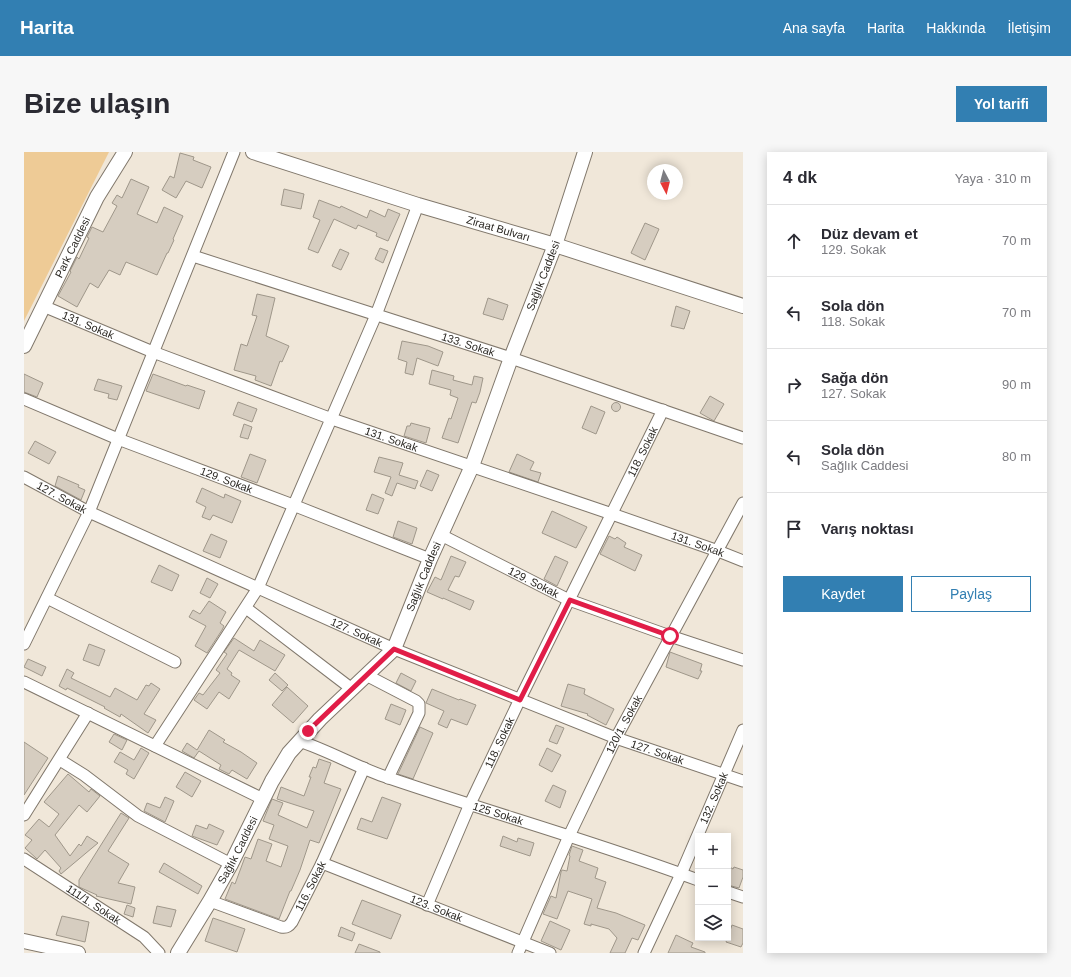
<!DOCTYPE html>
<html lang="tr">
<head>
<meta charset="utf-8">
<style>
  body { margin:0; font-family:Helvetica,sans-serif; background:#f7f7f7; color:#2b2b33 }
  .controls { position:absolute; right:12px; bottom:12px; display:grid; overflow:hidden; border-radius:0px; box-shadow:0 2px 10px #0003 }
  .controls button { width:36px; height:36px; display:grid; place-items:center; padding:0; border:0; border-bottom:1px solid #e1e1e2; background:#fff; color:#2b2b33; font:20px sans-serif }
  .compass { position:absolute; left:623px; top:12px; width:36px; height:36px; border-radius:50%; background:#fff; box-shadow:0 2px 10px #0003; rotate:173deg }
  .stop { position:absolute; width:12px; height:12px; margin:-9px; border:3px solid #e11d48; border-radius:50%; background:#fff }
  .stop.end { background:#e11d48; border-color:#fff; box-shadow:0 1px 4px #0008 }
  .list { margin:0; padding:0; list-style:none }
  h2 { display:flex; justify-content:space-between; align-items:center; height:52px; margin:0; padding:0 16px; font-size:17px }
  h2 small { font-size:13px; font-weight:400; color:#7c7c81 }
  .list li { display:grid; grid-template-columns:26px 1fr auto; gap:12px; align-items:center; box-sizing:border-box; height:72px; padding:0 16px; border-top:1px solid #e1e1e2 }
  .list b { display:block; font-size:15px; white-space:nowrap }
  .list p { margin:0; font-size:13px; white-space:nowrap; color:#7c7c81 }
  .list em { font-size:13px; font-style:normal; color:#7c7c81 }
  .actions { display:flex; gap:8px; padding:12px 16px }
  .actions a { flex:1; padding:9px 0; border:1px solid #327fb2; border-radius:0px; text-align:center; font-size:14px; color:#327fb2 }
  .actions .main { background:#327fb2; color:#fff }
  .icon { flex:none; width:22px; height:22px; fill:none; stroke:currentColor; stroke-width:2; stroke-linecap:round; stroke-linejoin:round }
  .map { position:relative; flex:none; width:719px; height:801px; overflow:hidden; border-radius:0px }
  header { display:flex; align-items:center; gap:24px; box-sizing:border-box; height:56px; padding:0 20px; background:#327fb2; color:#fff }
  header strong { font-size:19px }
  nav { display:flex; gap:22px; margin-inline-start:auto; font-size:14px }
  .intro { display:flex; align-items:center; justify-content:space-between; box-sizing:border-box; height:96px; padding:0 24px }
  h1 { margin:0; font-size:28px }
  .button { padding:10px 18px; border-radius:0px; background:#327fb2; color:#fff; font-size:14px; font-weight:700 }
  main { display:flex; gap:24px; padding:0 24px }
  aside { flex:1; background:#fff; border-radius:0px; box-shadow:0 2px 10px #0003 }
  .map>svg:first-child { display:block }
  .green { fill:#eecb96 }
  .building { fill:#d6cdc0; stroke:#9f978a }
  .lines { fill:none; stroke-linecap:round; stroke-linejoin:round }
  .minor-casing { stroke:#81786c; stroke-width:13 }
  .tertiary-casing { stroke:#81786c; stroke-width:16 }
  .minor { stroke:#fff; stroke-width:11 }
  .tertiary { stroke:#fff; stroke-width:14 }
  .route { stroke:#e11d48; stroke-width:5 }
  .labels { text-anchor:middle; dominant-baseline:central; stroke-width:4; stroke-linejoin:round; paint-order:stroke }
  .street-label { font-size:11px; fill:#2a2722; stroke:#fdf4e6 }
</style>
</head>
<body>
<header>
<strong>Harita</strong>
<nav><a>Ana sayfa</a><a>Harita</a><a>Hakkında</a><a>İletişim</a></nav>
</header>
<div class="intro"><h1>Bize ulaşın</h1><a class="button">Yol tarifi</a></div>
<main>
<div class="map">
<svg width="719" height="801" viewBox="0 0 719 801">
  <rect width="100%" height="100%" fill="#f0e7d9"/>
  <!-- green -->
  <path class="green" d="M0,0H85L0,169Z"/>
  <!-- building -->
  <g class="building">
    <path d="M156,1L170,5L169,8L187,15L178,36L162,29L152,46L138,38L146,24L150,26Z"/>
    <path d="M107,27L125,35L113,62L133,71L140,55L159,64L149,87L150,88L144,101H143L133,123L102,110L96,123L85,118L74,136L66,131L53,155L34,144L47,120L46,119L53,105L55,107L65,86L63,85L68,75L79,80L93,54L88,51L93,43L98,46Z"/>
    <path d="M260,37L280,42L277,57L257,53Z"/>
    <path d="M295,48L316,56L317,54L343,66L346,58L361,65L364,57L376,62L364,89L352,84L353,81L334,73L332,77L310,67L294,101L284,97L296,68L289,65Z"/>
    <path d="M621,71L635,77L621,108L607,101Z"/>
    <path d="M356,96L364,99L359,111L351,107Z"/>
    <path d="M316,97L325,101L317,118L308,114Z"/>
    <path d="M233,142L251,146L242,184L265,194L258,210L256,209L247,234L231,228L232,224L210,218L217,192L223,194L233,164L228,163Z"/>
    <path d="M464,146L484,153L479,168L459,162Z"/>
    <path d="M652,154L666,159L660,177L647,174Z"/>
    <path d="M378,189L404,194L419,200L414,214L393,206L389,223L381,221L383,210L374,207Z"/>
    <path d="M408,218L430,224L429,228L448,233L450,224L459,226L456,240L452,251L448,250L434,291L418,286L425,266L427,267L434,246L426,243L427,238L405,232Z"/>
    <path d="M0,222L19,231L13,245L0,240Z"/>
    <path d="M129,222L162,234L163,233L181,239L175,257L122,239Z"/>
    <path d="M74,227L98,234L93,248L84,246L85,242L70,238Z"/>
    <path d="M686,244L700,252L690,269L676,261Z"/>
    <path d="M214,250L233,257L228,270L209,263Z"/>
    <circle cx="592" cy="255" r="4.5"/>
    <path d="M567,254L581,260L572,282L558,276Z"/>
    <path d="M387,271L406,276L402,291L380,284L383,274H386Z"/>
    <path d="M220,272L228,275L224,287L216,285Z"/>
    <path d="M11,289L32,300L25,312L4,301Z"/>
    <path d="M226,302L242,308L233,331L217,325Z"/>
    <path d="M493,302L510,310L506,318L517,321L514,330L485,320Z"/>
    <path d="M355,305L379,311L375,323L394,329L391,337L373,331L368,344L361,341L367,325L350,320Z"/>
    <path d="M403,318L415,323L408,339L396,334Z"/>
    <path d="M34,324L55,333L54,335L61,338L57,348L31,334Z"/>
    <path d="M178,336L200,346L201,342L217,349L208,371L189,363L186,368L178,365L182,355L172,350Z"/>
    <path d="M348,342L360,347L354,362L342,358Z"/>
    <path d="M528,359L563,375L552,396L518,381Z"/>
    <path d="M374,369L393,376L388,392L369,385Z"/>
    <path d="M187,382L203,389L196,406L179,399Z"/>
    <path d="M585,384L591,387L593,385L602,391L600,395L618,403L611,419L576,402Z"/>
    <path d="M427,404L442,410L435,425L431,424L424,438L450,449L446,458L419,446V447L403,440L411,425L417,428Z"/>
    <path d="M531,404L544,410L533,434L520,427Z"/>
    <path d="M135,413L155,423L148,439L127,430Z"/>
    <path d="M183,426L194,432L186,446L176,441Z"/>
    <path d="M185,449L202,460L196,471L200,474L198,478L183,501L171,494L182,474L165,465L169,458L176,462Z"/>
    <path d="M210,486L230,499L236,488L261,503L251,519L215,498L203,517L208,521L207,523L216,529L205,547L195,540L183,557L170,548L175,541L179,543L196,521L192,518L203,502L200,500Z"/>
    <path d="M65,492L81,498L75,514L59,508Z"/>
    <path d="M646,500L678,512L676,519H678L674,527L642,515Z"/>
    <path d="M4,507L22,515L18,524L0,515Z"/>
    <path d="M43,517L50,521L47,526L86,545L91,536L113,548L122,533L125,534L127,531L136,537L120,562L132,568L124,581L97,562L96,565L80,556L81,555L43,536L42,538L35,534Z"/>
    <path d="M251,521L264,533L258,539L245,528Z"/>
    <path d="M377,521L392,529L387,539L372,531Z"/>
    <path d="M544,532L561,537L560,542L590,557L582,573L563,563L564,562L537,554Z"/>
    <path d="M263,535L284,554L269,571L248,553Z"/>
    <path d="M408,537L435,548L436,547L452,553L443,573L427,567L423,576L414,572L420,559L402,551Z"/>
    <path d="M367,552L382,558L376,573L361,567Z"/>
    <path d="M532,573L540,576L533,592L525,589Z"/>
    <path d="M396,575L409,581L389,627L374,622Z"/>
    <path d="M185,578L201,588L199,590L217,600L233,611L223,627L208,618L205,622L195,617L197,613L175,599L170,606L158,599L163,591L173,598Z"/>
    <path d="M90,582L103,588L98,598L85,590Z"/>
    <path d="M0,590L24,606L0,643Z"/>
    <path d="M117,596L125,601L110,627L102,622L104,618L90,610L96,600L110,608Z"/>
    <path d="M523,596L537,603L528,620L515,613Z"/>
    <path d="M295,607L307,611L300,631L317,637L295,691L286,688L276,718L267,739H266L255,767L201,747L208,730L211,732L221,705L227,707L234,687L248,692L242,709L257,715L264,694L245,687L250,673L239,669L248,647L259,651L254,663L283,676L290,659L253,647L257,635L280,644L287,625H285L289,615L292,616Z"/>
    <path d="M161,620L177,629L168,645L152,635Z"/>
    <path d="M44,622L65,640L67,637L76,644L63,660L55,653L31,683L46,704L55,692L57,694L63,684L74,691L37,722L35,719L37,716L21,698L13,707L1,696L8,688L1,683L15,667L25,675L35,662L20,650Z"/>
    <path d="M529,633L542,639L536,656L521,649Z"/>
    <path d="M141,645L150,649L141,670L120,659L123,651L136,656Z"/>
    <path d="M358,645L377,652L363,687L333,677L337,666L348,670Z"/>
    <path d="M97,661L105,666L84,699L105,712L94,731L111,735L107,752L72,744L73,743L55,735V728Z"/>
    <path d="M185,672L200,679L193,693L168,684L172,673L183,677Z"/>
    <path d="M479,684L493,690L494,686L510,691L506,704L476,694Z"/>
    <path d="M548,694L559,698L555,709L574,716L571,726L582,730L573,756L592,761L621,773L614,788L608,786L601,801H586L593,786L585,777L567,772V774L560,772L568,747L544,739L533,767L519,762L527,744L532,746L537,720L538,718L543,719L546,704L545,703Z"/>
    <path d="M140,711L178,734L174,742L135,720Z"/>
    <path d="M704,714L709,717L710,715L719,718V725L715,736L704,733Z"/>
    <path d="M338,748L377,763L367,787L328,772Z"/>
    <path d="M103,753L111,756L109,765L100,762Z"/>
    <path d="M133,754L152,758L147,775L129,771Z"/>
    <path d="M38,764L65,770L61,790L32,783Z"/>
    <path d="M189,766L221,777L213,800L181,789Z"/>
    <path d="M526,769L546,778L537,798L517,789Z"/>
    <path d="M708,773L719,777V791L717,795L702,790Z"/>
    <path d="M317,775L331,781L328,789L314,784Z"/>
    <path d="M652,783L669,791L667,795L681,800V801H644Z"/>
    <path d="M335,792L356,800V801H331Z"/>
  </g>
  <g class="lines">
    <!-- minor casing -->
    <g class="minor-casing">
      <g id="minor">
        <path id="s1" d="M169,104L487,206L719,286"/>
        <path id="s2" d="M19,154L129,200L308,267L588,362L694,399L719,409"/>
        <path id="s3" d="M0,247L94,287L269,353L406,407"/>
        <path id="s4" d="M0,325L65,360L370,497L592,586L719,629"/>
        <path id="s5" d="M417,383L545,448L646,484L719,508"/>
        <path d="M23,446L151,510"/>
        <path d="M222,456L328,537"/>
        <path d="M0,492L65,360L210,0"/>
        <path d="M342,523L392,549L395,552V561L364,626"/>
        <path d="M0,530L239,647"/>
        <path id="s6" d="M275,589C306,599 334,616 365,626C468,661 572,690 674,728"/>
        <path d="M131,594L234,436L352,163L394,53"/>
        <path d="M36,608L60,623L114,664L207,712"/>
        <path d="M0,663L64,561"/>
        <path id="s7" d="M0,707L120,785L135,801"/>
        <path id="s8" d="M298,711L526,801"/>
        <path d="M704,740L719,745"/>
        <path id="s9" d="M186,749L257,775C263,776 265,774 268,770L298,711L340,616"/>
        <path id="s10" d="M403,753L446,652L496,547L639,258"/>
        <path id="s11" d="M494,801L545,684L592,586L719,351"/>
        <path id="s12" d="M620,801L657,722L719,578"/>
      </g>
    </g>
    <!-- tertiary casing -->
    <g class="tertiary-casing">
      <g id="tertiary">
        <path id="s13" d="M229,0L394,53L531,93L719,154"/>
        <path id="s14" d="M0,194L73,45L101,0"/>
        <path d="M0,789L54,801"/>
        <path id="s15" d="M154,801L186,749L207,712L248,629L265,601L296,567L370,497L406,407L448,314L487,206L531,93L561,0"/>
      </g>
    </g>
    <!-- minor -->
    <use href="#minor" class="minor"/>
    <!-- tertiary -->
    <use href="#tertiary" class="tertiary"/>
  </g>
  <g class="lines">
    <!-- route -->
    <path class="route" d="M284,579L370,497L496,548L546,448L646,484"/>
  </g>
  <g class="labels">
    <!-- street labels -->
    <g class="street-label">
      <text stroke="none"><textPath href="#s13" startOffset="257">Ziraat Bulvarı</textPath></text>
      <text stroke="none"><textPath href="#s14" startOffset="110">Park Caddesi</textPath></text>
      <text stroke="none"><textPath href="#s15" startOffset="779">Sağlık Caddesi</textPath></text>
      <text stroke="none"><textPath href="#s2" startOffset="49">131. Sokak</textPath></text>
      <text stroke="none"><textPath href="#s1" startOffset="289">133. Sokak</textPath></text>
      <text stroke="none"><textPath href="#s2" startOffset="373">131. Sokak</textPath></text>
      <text stroke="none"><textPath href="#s10" startOffset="502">118. Sokak</textPath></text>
      <text stroke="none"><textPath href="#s3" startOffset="218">129. Sokak</textPath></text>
      <text stroke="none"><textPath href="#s4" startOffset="43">127. Sokak</textPath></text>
      <text stroke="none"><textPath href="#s2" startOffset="697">131. Sokak</textPath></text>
      <text stroke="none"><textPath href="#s15" startOffset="455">Sağlık Caddesi</textPath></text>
      <text stroke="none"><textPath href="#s5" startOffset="104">129. Sokak</textPath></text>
      <text stroke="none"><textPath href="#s4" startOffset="367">127. Sokak</textPath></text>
      <text stroke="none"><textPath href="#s11" startOffset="252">120/1. Sokak</textPath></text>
      <text stroke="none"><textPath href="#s10" startOffset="178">118. Sokak</textPath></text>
      <text stroke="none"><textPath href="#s4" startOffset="691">127. Sokak</textPath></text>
      <text stroke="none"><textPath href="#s12" startOffset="170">132. Sokak</textPath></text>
      <text stroke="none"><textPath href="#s6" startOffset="212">125 Sokak</textPath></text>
      <text stroke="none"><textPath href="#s15" startOffset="119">Sağlık Caddesi</textPath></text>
      <text stroke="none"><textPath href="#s9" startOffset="129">116. Sokak</textPath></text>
      <text stroke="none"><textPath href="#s7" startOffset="83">111/1. Sokak</textPath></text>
      <text stroke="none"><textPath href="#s8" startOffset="123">123. Sokak</textPath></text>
    </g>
  </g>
</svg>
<div class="controls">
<button>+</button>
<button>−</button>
<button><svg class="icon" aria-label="layers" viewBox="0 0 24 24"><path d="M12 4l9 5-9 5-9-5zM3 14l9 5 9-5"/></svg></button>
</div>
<svg class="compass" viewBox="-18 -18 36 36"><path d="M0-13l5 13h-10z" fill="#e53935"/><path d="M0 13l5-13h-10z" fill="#7c7c81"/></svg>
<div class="stop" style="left:646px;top:484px"></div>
<div class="stop end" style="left:284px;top:579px"></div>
</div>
<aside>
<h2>4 dk<small>Yaya · 310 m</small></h2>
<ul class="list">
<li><svg class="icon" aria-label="ahead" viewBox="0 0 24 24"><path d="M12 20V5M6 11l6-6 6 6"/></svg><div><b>Düz devam et</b><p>129. Sokak</p></div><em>70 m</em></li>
<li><svg class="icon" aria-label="left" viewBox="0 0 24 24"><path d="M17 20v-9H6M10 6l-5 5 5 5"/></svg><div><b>Sola dön</b><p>118. Sokak</p></div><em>70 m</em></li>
<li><svg class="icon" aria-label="right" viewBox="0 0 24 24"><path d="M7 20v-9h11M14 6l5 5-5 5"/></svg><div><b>Sağa dön</b><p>127. Sokak</p></div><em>90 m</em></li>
<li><svg class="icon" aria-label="left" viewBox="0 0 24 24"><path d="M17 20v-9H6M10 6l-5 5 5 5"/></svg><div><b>Sola dön</b><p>Sağlık Caddesi</p></div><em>80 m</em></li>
<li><svg class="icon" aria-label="arrive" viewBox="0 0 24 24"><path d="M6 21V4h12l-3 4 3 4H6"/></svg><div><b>Varış noktası</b></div></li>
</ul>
<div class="actions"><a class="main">Kaydet</a><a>Paylaş</a></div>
</aside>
</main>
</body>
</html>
